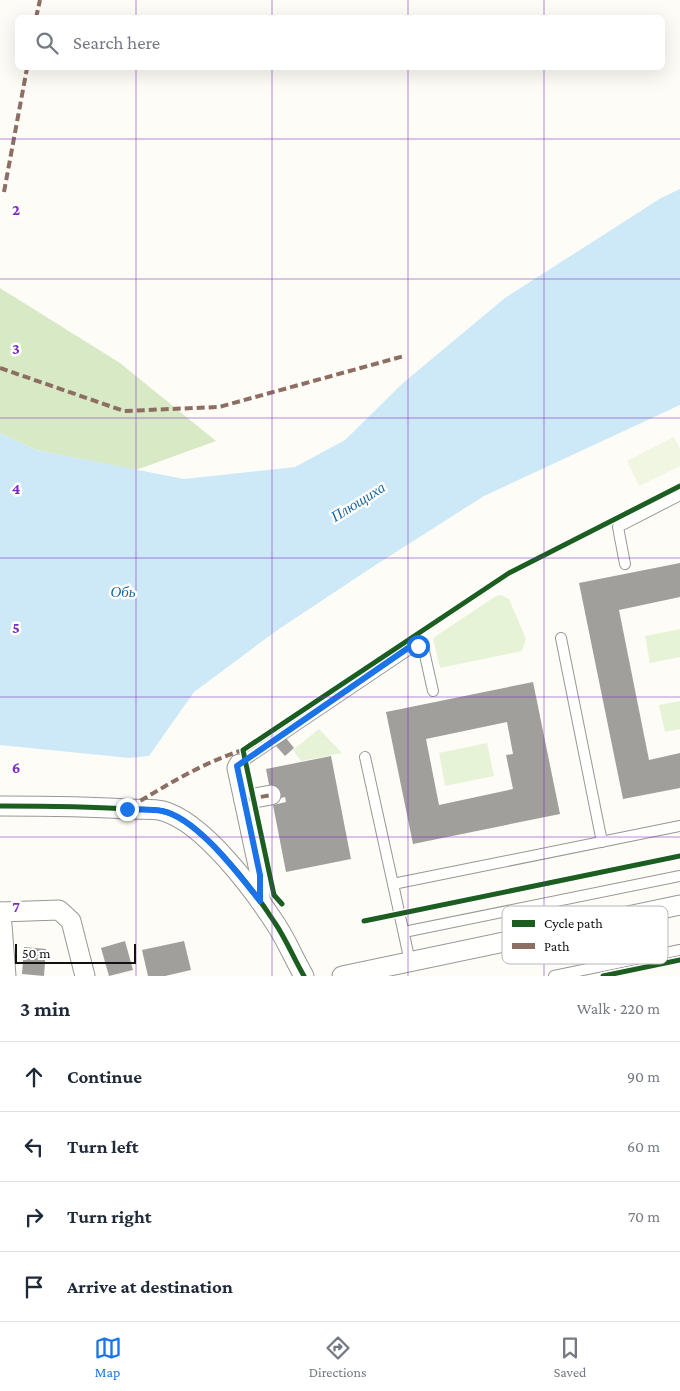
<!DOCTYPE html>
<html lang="en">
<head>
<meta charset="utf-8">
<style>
  body { margin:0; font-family:"Crimson Pro",serif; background:#f2f2f3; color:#1f2937 }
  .scale { position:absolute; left:15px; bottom:12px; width:121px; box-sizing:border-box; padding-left:5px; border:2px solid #111; border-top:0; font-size:14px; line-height:18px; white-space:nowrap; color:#111; -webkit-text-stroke:4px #fff; paint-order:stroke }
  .stop { position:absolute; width:15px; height:15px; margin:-11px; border:4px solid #1a73e8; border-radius:50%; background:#fff }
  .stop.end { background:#1a73e8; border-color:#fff; box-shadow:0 1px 5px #0008 }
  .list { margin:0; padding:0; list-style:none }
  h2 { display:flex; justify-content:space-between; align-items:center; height:65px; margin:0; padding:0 20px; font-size:21px }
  h2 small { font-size:16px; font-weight:400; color:#747a83 }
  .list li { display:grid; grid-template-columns:32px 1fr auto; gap:15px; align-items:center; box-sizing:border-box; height:70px; padding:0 20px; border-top:1px solid #e0e1e3 }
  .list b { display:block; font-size:19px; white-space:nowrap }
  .list em { font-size:16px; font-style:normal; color:#747a83 }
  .icon { flex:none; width:28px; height:28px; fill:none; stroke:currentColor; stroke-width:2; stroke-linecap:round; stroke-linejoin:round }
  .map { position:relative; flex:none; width:680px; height:976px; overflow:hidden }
  .search { position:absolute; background:#fff; box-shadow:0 5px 20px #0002; left:15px; right:15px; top:15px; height:55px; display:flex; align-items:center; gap:12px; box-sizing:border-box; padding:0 18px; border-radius:8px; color:#747a83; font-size:19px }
  .sheet { height:345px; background:#fff }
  nav { display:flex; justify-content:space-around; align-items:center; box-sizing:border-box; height:70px; border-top:1px solid #e0e1e3; background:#fff; font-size:14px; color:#747a83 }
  nav a { display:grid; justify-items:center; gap:2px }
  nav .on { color:#1a73e8 }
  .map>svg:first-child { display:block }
  .green { fill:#e7f3d7 }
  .forest { fill:#d8eac5 }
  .pitch { fill:#f0f6e1 }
  .water { fill:#cde8f7 }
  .building { fill:#a19f9c; fill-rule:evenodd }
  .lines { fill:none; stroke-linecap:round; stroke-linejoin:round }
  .service-casing { stroke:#979795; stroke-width:12 }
  .minor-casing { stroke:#979795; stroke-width:21 }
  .service { stroke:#fffffe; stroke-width:10 }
  .minor { stroke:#fffffe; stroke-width:19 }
  .quiet { stroke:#8d6e63; stroke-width:4; stroke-dasharray:8 4; stroke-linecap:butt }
  .cycleway-casing { stroke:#fff; stroke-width:8 }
  .cycleway { stroke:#1b5e20; stroke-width:5 }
  .route { stroke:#1a73e8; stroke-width:6 }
  .grid { fill:none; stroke:#7b2cbf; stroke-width:1; stroke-opacity:0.55 }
  .labels { text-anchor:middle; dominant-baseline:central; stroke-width:5; stroke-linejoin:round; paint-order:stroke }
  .water-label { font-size:15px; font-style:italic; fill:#1768a6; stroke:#fff }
  .key { fill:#fff; stroke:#b8b8b8; stroke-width:1 }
  .key-label { font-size:14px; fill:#111 }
  .grid-label { font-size:16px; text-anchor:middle; font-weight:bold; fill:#7b2cbf; stroke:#fff; stroke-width:5; stroke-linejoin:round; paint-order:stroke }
</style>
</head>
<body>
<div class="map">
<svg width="680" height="976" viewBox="0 0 680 976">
  <rect width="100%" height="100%" fill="#fdfcf7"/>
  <!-- green -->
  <g class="green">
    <path d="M501,595L509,599L526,639L522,651L440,668L433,638L496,596Z"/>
    <path d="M680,629V657L650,663L645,636Z"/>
    <path d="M680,701V729L665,732L659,705Z"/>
    <path d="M319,729L342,753L301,761L293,750Z"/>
    <path d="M487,743L494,776L445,786L439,753Z"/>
  </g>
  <!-- forest -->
  <path class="forest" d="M0,288L120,363L216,441L136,470L36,450L0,433Z"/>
  <!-- pitch -->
  <path class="pitch" d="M674,437L680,449V466L639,486L627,461Z"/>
  <!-- water -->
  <path class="water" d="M680,189V405L484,496L374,566L276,631L194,692L149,756L130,758L0,745V433L36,450L184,479L295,467L345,440L403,383L505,298L661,198Z"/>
  <!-- building -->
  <g class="building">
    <path d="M680,563V597L619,610L649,760L680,753V788L623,799L579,583Z"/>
    <path d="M533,682L560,814L413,844L386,712ZM507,722L513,754L506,755L513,789L439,805L426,739Z"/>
    <path d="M286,738L294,748L285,756L276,746Z"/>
    <path d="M331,756L351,859L286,872L273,805L286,802L285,797L272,800L266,769Z"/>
    <path d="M125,941L133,970L109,976L101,948Z"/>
    <path d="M184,941L191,970L165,976H148L142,950Z"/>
    <path d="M24,947L46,949L44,976L22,974Z"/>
  </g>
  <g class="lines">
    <!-- service casing -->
    <g class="service-casing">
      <g id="service">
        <path d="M625,564L618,527L680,495"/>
        <path d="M561,638L602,842"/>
        <path d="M365,757L393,884"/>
        <path d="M239,764L414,646H418L424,651L433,691"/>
        <path d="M404,932L680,876"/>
        <path d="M410,962L393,884L680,826"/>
        <path d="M554,976L680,950"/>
      </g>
    </g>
    <!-- minor casing -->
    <g class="minor-casing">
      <g id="minor">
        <path d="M239,764L237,768L260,875V901"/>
        <path d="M244,800L271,795"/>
        <path d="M0,806C42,806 84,806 125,809C137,810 152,808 163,811C203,822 253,889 275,923C286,939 294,959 304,976"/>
        <path d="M0,912L59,910L71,921L85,976"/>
        <path d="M1,912L6,976"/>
        <path d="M342,976L680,905"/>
      </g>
    </g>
    <!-- service -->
    <use href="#service" class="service"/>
    <!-- minor -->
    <use href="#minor" class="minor"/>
    <!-- quiet -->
    <g class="quiet">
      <path d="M36,18L40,0"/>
      <path d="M4,192L27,68"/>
      <path d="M0,368L124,411L219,407L404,356"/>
      <path d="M239,764L237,768L260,875V899"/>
      <path d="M249,799L271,795"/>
      <path d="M130,807C167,785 202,763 243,750"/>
    </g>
    <!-- cycleway casing -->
    <g class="cycleway-casing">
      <g id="cycleway">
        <path d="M0,806C42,806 84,806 125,809C137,810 152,808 163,811C203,822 253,889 275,923C286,939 294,959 304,976"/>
        <path d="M282,904L274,895L243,750L509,573L680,486"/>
        <path d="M364,921L680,856"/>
        <path d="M603,976L680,960"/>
      </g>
    </g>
    <!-- cycleway -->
    <use href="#cycleway" class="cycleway"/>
  </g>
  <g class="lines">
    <!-- route -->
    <path class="route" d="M127,809C138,810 151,809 162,811C196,817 239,875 260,901V875L237,766L408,648L418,646"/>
  </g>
  <!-- grid -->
  <path class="grid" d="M136,0V18M272,0V18M408,0V18M544,0V18M136,68V976M272,68V976M408,68V976M544,68V976M0,139H680M0,279H680M0,418H680M0,558H680M0,697H680M0,837H680"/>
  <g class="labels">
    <!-- water labels -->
    <g class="water-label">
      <text transform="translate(358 502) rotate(-32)">Плющиха</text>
      <text x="123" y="592">Обь</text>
    </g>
  </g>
  <!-- legend -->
  <rect x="502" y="906" width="166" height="58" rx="8" class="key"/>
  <rect x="512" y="920" width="23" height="7" fill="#1b5e20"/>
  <rect x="512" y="943" width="23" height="6" fill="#8d6e63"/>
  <g class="key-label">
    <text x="544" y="928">Cycle path</text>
    <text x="544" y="951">Path</text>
  </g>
  <g class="grid-label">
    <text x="16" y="215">2</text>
    <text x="16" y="354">3</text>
    <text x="16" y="494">4</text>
    <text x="16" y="633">5</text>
    <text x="16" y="773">6</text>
    <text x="16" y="912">7</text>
  </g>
</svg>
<div class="scale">50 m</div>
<div class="stop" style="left:418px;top:646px"></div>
<div class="stop end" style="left:127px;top:809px"></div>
<div class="search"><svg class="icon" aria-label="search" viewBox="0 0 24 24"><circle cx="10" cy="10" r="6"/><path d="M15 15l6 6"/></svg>Search here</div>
</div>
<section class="sheet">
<h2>3 min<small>Walk · 220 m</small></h2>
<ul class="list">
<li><svg class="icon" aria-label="ahead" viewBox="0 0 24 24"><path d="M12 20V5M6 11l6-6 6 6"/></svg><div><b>Continue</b></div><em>90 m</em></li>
<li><svg class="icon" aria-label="left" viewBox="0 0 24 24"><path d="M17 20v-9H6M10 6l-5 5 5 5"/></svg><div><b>Turn left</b></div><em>60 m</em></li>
<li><svg class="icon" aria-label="right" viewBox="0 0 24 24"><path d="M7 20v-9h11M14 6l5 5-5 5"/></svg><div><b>Turn right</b></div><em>70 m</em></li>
<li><svg class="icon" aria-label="arrive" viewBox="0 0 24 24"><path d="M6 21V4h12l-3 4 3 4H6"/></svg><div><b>Arrive at destination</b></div></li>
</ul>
</section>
<nav>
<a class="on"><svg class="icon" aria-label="map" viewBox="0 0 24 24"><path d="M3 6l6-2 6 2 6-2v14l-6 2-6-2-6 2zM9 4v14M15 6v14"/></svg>Map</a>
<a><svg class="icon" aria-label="directions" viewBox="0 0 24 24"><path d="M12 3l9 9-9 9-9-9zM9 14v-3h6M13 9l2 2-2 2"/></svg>Directions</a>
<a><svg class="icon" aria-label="saved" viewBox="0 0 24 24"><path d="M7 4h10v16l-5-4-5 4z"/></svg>Saved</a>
</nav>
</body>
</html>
